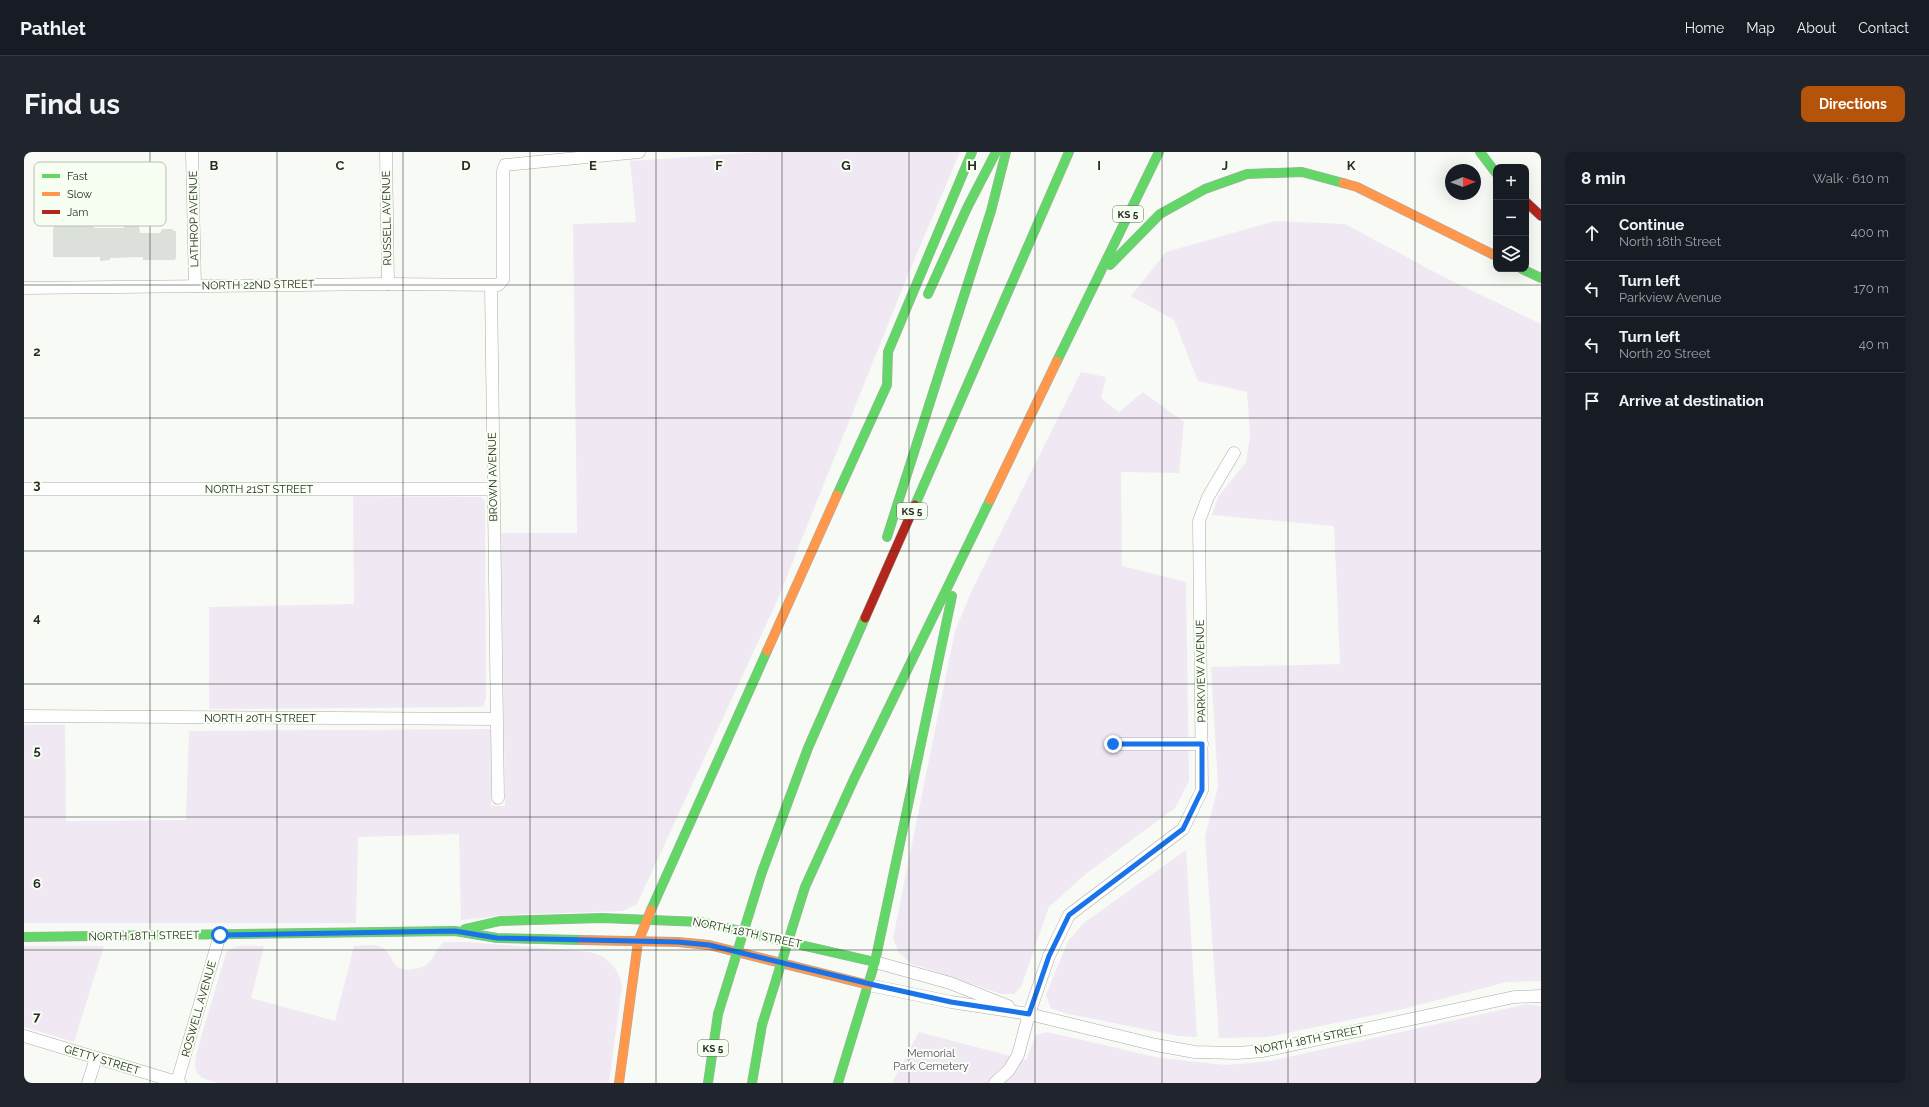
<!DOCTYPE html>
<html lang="en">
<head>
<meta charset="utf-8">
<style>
  body { margin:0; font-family:Raleway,sans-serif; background:#20242c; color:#f1f3f6 }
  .controls { position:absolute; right:12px; top:12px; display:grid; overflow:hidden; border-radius:8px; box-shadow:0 4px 16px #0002 }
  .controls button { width:36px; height:36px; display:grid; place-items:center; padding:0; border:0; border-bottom:1px solid #363941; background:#171b24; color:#f1f3f6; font:20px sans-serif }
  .compass { position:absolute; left:1421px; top:12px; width:36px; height:36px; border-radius:50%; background:#171b24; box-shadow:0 4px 16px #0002; rotate:89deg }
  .stop { position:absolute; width:12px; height:12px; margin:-9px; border:3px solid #1a73e8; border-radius:50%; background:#fff }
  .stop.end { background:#1a73e8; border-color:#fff; box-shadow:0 1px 4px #0008 }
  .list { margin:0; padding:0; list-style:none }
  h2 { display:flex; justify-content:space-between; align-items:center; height:52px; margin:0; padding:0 16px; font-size:17px }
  h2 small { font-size:13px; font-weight:400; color:#9ea1a6 }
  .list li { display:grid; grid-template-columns:26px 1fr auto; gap:12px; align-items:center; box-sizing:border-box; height:56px; padding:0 16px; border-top:1px solid #363941 }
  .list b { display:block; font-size:15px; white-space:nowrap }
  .list p { margin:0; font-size:13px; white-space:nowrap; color:#9ea1a6 }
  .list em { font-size:13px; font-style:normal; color:#9ea1a6 }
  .icon { flex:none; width:22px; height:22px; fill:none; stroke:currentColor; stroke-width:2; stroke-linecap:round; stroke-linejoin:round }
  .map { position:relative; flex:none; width:1517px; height:931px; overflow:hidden; border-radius:8px }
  header { display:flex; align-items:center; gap:24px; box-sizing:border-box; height:56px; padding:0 20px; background:#171b24; border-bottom:1px solid #363941 }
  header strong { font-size:19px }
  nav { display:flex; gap:22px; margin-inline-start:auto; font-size:14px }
  .intro { display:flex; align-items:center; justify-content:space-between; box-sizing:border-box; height:96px; padding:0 24px }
  h1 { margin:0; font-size:28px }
  .button { padding:10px 18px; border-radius:8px; background:#b45309; color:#fff; font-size:14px; font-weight:700 }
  main { display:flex; gap:24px; padding:0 24px }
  aside { flex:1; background:#171b24; border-radius:8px; box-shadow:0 4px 16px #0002 }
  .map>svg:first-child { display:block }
  .green { fill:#f0e9f3 }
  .building { fill:#dce0da }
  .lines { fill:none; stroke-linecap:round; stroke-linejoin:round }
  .street-casing { stroke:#aaada7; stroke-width:13 }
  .fast-casing { stroke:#aaada7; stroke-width:10 }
  .slow-casing { stroke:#aaada7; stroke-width:10 }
  .jam-casing { stroke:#aaada7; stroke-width:10 }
  .street { stroke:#fefefe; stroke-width:12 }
  .fast { stroke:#63d668; stroke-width:9 }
  .slow { stroke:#ff974d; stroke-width:9 }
  .jam { stroke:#b3261e; stroke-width:9 }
  .fast-bridge-casing { stroke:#aaada7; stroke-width:10; stroke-linecap:butt }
  .fast-bridge { stroke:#63d668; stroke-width:9 }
  .route { stroke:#1a73e8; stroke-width:5 }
  .grid { fill:none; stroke:#272c24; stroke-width:1; stroke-opacity:0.55 }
  .labels { text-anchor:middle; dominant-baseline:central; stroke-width:4; stroke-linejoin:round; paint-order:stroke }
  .shield { fill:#f7fef2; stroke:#656b62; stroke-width:1 }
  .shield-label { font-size:10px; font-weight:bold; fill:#272c24 }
  .street-label { font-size:11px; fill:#272c24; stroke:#f7fef2 }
  .park-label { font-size:11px; fill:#634672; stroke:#f7fef2 }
  .key { fill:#f7fef2; stroke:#b9bfb4; stroke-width:1 }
  .key-label { font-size:11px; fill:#272c24 }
  .grid-label { font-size:13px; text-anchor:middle; font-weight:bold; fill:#272c24; stroke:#f7fef2; stroke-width:4; stroke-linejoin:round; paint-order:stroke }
</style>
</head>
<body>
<header>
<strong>Pathlet</strong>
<nav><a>Home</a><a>Map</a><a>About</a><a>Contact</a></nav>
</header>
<div class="intro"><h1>Find us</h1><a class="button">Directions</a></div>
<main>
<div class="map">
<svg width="1517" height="931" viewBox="0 0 1517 931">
  <rect width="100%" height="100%" fill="#f8fbf5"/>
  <!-- green -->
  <g class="green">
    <path d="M741,0H936L883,125L753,449L613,752L599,759L483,763L437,768L435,682L334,685L332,771H0V573H41L42,669L162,668L165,579L467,577V654H481L477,381H553L549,72L612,70L606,9Z"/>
    <path d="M1251,69L1321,72L1418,124L1517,172V829L1483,830L1379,857L1243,885L1195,886L1181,685L1194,635L1187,515L1316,512L1310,374L1188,363L1194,345L1222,310L1226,284L1223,240L1174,229L1150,168L1107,144L1142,100Z"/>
    <path d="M1057,220L1082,225L1077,246L1095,260L1119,240L1160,270L1155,321L1097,320L1098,414L1162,430L1165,629L1151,656L1063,721L1025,755L997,835L990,842H977L888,812L875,801L869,786L931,479L948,438Z"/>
    <path d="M329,344L457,345L461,349L462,547L459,555L185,557V455L330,452Z"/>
    <path d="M1162,698L1173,885L1154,884L1040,861L1027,856L1022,843L1044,789L1061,770Z"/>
    <path d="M420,790H444L566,800C584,805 593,814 598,833L585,931H193C172,925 168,922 173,899L202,801C212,791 226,794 240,794L227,846L311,869L330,794C337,794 349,792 355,794C371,800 365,821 389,817C392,816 398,816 401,814C410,808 412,796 420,790Z"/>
    <path d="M0,794H80L50,890L0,875Z"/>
    <path d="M1503,852L1517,854V931H868L895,880L1002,908L1012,883L1023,880L1136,906L1202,913L1246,909Z"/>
  </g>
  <!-- building -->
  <path class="building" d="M53,69L70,71V76H100V74L115,73L116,81H136L138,77H149V79H152V105L151,108H119V105L86,106V108L76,109V105H29V76H30V73H53Z"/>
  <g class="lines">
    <!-- street casing -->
    <g class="street-casing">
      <g id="street">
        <path d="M168,0L171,134"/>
        <path d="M362,0L364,132"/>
        <path d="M467,134L474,646"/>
        <path d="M0,136L364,132L474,133L479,128V19L481,13L615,0"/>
        <path d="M0,337H469"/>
        <path d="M0,564L472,567"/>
        <path d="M1089,592H1178"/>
        <path d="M851,810L926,831L984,854"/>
        <path d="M845,833L927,850L1005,862L1132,893L1171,900L1213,901L1239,899L1490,845L1517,844"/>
        <path d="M0,884L156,931"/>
        <path d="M153,930L196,783"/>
        <path d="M64,931L72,906"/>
        <path d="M971,931L985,918L994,903L1005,862L1025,804L1045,763L1159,677L1178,638L1175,369L1184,345L1210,301"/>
      </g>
    </g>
    <!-- fast casing -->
    <g class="fast-casing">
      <g id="fast">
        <path d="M1456,0L1472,21"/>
        <path d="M1086,113L1136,62L1181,37L1223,22L1278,20L1319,31"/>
        <path d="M1498,117L1517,126"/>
        <path d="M904,142L943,56L972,0"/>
        <path d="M1033,209L1135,0"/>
        <path d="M813,343L863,233L864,200L948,0"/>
        <path d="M891,353L1045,0"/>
        <path d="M863,385L967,59L982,0"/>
        <path d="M738,720L784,596L841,466"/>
        <path d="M781,735L830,627L966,348"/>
        <path d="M627,758L743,499"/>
        <path d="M441,777L476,769L578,766L677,770L851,810"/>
        <path d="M0,785L431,779L473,786L557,788"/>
        <path d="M684,931L694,862"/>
        <path d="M728,931L738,873"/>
        <path d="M814,931L851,810L928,444"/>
      </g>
    </g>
    <!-- slow casing -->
    <g class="slow-casing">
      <g id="slow">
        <path d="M1319,31L1333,35L1472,104"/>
        <path d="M966,348L1033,209"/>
        <path d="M743,499L813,343"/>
        <path d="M557,788L654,790L685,793L845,833"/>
        <path d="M595,931L614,790L627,758"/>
      </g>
    </g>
    <!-- jam casing -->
    <g class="jam-casing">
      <g id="jam">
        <path d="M1502,50L1517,64"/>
        <path d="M841,466L891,353"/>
      </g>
    </g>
    <!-- street -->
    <use href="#street" class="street"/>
    <!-- fast -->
    <use href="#fast" class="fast"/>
    <!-- slow -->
    <use href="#slow" class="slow"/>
    <!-- jam -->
    <use href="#jam" class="jam"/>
    <!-- fast-bridge casing -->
    <g class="fast-bridge-casing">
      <g id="fast-bridge">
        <path d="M694,862L738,720"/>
        <path d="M738,873L781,735"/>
      </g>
    </g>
    <!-- fast-bridge -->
    <use href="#fast-bridge" class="fast-bridge"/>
  </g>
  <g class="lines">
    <!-- route -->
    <path class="route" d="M196,783L431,779L473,786L654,790L685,793L846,832L927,850L1005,862L1025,804L1045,763L1159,677L1178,638V592H1089"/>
  </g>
  <!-- grid -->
  <path class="grid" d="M126,0V931M253,0V931M379,0V931M506,0V931M632,0V931M758,0V931M885,0V931M1011,0V931M1138,0V931M1264,0V931M1391,0V931M0,133H1517M0,266H1517M0,399H1517M0,532H1517M0,665H1517M0,798H1517"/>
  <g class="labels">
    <!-- shield labels -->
    <g class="shield">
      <rect x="1089" y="54" width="30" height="16" rx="3"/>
      <rect x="873" y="351" width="30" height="16" rx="3"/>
      <rect x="674" y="888" width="30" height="16" rx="3"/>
    </g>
    <g class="shield-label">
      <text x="1104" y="62">KS 5</text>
      <text x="888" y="359">KS 5</text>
      <text x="689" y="896">KS 5</text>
    </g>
    <!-- street labels -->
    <g class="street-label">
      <text transform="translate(363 66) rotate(-91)">RUSSELL AVENUE</text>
      <text transform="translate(170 67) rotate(-91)">LATHROP AVENUE</text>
      <text transform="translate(234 133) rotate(-1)">NORTH 22ND STREET</text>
      <text transform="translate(469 325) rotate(-91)">BROWN AVENUE</text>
      <text x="235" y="337">NORTH 21ST STREET</text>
      <text transform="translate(1177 519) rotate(-91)">PARKVIEW AVENUE</text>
      <text x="236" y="566">NORTH 20TH STREET</text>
      <text transform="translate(723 781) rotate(12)">NORTH 18TH STREET</text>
      <text transform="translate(120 784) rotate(-1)">NORTH 18TH STREET</text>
      <text transform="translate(175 857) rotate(-74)">ROSWELL AVENUE</text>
      <text transform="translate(1285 888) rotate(-11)">NORTH 18TH STREET</text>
      <text transform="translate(78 908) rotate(17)">GETTY STREET</text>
    </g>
    <!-- park labels -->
    <g class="park-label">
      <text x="907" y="901">Memorial<tspan x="907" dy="13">Park Cemetery</tspan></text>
    </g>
  </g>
  <!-- legend -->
  <rect x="10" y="10" width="132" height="64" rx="6" class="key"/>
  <rect x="18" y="22" width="18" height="4" fill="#63d668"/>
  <rect x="18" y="40" width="18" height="4" fill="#ff974d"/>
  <rect x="18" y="58" width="18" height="4" fill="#b3261e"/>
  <g class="key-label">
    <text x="43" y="28">Fast</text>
    <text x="43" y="46">Slow</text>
    <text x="43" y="64">Jam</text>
  </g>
  <g class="grid-label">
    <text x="190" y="18">B</text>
    <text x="316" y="18">C</text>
    <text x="442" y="18">D</text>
    <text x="569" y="18">E</text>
    <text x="695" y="18">F</text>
    <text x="822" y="18">G</text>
    <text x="948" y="18">H</text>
    <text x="1075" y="18">I</text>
    <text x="1201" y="18">J</text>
    <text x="1327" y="18">K</text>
    <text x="13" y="204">2</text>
    <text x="13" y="337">3</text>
    <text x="13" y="470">4</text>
    <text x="13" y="603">5</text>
    <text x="13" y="736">6</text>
    <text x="13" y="869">7</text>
  </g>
</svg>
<div class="controls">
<button>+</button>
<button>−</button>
<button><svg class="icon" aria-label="layers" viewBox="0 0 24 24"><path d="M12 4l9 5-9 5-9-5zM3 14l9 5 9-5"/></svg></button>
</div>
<svg class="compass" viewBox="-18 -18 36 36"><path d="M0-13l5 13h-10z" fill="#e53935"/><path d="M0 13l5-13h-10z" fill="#9ea1a6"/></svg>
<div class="stop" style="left:196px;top:783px"></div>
<div class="stop end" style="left:1089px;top:592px"></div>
</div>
<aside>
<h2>8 min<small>Walk · 610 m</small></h2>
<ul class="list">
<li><svg class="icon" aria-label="ahead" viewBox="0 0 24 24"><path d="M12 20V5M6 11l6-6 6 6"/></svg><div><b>Continue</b><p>North 18th Street</p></div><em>400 m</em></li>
<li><svg class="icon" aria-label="left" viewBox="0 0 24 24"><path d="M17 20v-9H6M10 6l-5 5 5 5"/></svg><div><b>Turn left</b><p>Parkview Avenue</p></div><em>170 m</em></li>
<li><svg class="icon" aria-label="left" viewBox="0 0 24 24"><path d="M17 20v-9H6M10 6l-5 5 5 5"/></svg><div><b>Turn left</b><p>North 20 Street</p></div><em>40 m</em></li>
<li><svg class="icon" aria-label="arrive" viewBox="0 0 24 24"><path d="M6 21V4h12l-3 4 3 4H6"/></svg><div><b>Arrive at destination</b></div></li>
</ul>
</aside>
</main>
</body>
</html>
